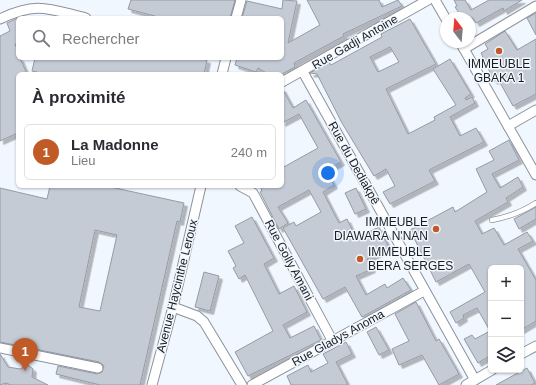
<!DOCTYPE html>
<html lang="fr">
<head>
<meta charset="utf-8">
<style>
  body { margin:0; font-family:Arial,sans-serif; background:#f2f2f3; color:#2b2b33 }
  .controls { position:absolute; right:12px; bottom:12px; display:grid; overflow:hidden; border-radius:6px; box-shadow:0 1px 3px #0004 }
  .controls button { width:36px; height:36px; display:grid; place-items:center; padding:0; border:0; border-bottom:1px solid #e1e1e2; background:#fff; color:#2b2b33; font:20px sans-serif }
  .compass { position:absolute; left:440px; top:12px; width:36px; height:36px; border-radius:50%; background:#fff; box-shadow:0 1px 3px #0004; rotate:344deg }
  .you { position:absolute; left:328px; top:173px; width:14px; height:14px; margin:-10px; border:3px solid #fff; border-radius:50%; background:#1a73e8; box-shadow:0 0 0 6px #1a73e833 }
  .badge { display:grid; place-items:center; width:26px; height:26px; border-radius:50%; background:#c05b28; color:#fff; font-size:13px; font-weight:700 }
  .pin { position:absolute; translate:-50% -33px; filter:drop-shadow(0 1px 2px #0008) }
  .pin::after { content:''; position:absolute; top:21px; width:14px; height:12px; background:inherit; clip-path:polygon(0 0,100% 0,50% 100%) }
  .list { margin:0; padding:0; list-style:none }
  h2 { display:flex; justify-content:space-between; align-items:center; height:52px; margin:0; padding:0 16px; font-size:17px }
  h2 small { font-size:13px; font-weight:400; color:#7c7c81 }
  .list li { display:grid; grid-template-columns:26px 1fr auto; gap:12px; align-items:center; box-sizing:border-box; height:56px; margin:0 8px 8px; padding:0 8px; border:1px solid #e1e1e2; border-radius:6px }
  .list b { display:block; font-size:15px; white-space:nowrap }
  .list p { margin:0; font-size:13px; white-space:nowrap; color:#7c7c81 }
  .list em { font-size:13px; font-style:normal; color:#7c7c81 }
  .icon { flex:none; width:22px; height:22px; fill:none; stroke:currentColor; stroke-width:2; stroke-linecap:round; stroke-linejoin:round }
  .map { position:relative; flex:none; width:536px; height:385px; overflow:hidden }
  .search { position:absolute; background:#fff; box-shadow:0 1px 3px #0004; left:16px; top:16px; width:268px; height:44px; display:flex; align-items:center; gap:10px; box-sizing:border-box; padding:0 14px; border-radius:6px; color:#7c7c81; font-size:15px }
  .panel { position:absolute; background:#fff; box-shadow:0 1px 3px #0004; left:16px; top:72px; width:268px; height:116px; border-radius:6px }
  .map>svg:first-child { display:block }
  .building { fill:#c4cbd5; stroke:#949ba4; fill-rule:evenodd; filter:url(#shadow) }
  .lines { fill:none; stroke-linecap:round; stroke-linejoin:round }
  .lane-casing { stroke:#8c929b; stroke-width:6 }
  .street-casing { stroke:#8c929b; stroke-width:11 }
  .lane { stroke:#fff; stroke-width:4.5 }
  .street { stroke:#fff; stroke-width:9 }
  .poi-dot { fill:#c05b28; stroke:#f1f7ff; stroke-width:1.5 }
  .labels { text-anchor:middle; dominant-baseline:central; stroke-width:3; stroke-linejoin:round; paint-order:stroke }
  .street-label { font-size:12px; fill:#1a1d20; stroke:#f1f7ff }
  .poi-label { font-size:12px; fill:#1a1d20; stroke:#f1f7ff }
</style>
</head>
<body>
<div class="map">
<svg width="536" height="385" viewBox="0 0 536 385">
  <defs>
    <filter id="shadow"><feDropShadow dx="3.5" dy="3.5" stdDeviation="0" flood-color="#0004"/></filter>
  </defs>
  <rect width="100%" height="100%" fill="#f1f7ff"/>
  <!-- building -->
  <g class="building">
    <path d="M131,0H235L230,18H162L128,9Z"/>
    <path d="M283,0L297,1L288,43L320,25L307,0H379L382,7L398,0L402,6L343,34L344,36L294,63L295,67L282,74H268L258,68L256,72L235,65L237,58H282V18H242L247,1L282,9Z"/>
    <path d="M454,0H465L471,10L489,0H522L504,11L503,8L476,23L473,18H457L461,16L455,7L457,6Z"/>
    <path d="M536,13V35L527,18Z"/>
    <path d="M18,18V46L17,44H15L18,51V58H20L27,74H18V133L0,141V36L10,31L7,23Z"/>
    <path d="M410,19L436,64L386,89L408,134L435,120L434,117L456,105L433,69L450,59L471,94L465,98L466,100L472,97L475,103L450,117L460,136L476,128L484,142L429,170L435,181L390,204L383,192L395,186L386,169L374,176L342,123L317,74L310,73L329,62L331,65L382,37L381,34ZM390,47L399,62L378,72L370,57Z"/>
    <path d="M505,31L517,50L536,39V94L513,106L498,79L494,81L481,53L488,49L485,44Z"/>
    <path d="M35,58H196L207,60L204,74H45L32,71Z"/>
    <path d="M282,88L293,108L306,100L341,162L326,170L334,185L323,192L339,223L347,219L356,238L379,227L389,248L367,259L372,269L356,276L366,295L385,284L387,288L403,278L411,290L362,317L345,287L323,299L283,228L294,222L296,226L321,212L309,190L278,207L288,223L279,229L260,192L262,191L260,186H282V168L318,148L299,114L282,123Z"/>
    <path d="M509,140L519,160L492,174L500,188L518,177L523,187L506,198L508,202L475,221L482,234L494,228L504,245L527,232L533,241L518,249L536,280V321L521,330V268H491V355L478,363L464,339L472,335L475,339L490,331L477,308L463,315L464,318L456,323L450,312L485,292L469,264L436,282L410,230L453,207L455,212L487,192L476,169L494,160L489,151Z"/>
    <path d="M50,186H106L184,203L180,222L177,221L140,385H100L56,374L58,366L97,374L102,372L104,366L99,362L0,342V188L47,199ZM95,230L117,235L100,311L79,307Z"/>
    <path d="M356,188L366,209L355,214L345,193Z"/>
    <path d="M536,207V219L519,229L514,219Z"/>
    <path d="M252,217L274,258L264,264L279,294L294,286L307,312L283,325L290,338L314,326L321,340L248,376L235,352L273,331L245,275L239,279L233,268L236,266L228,251L244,243L235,226Z"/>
    <path d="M204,272L219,276L210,311L195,307Z"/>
    <path d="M416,302L436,341L439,339L459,374L439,385L422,355L399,365L392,349L409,341L395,314Z"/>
    <path d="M376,327L389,350L379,355L367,332Z"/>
    <path d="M346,342L352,354L336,362L348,385H291L287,376L308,365L311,372L328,363L323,354Z"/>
    <path d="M0,354L8,367L20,369L28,365L33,369L32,377L48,385H11L6,383L0,385Z"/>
    <path d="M527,368L535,383L531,385H496Z"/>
  </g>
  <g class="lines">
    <!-- lane casing -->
    <g class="lane-casing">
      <path id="lane" d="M492,220C509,217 522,212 536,203"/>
    </g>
    <!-- street casing -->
    <g class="street-casing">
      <g id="street">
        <path d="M435,0L446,19"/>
        <path d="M236,18L241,0"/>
        <path d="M0,19C37,1 49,9 86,18"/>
        <path d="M460,42L536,175"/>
        <path d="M464,49L536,6"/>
        <path d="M303,72L475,380"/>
        <path d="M222,74L226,58"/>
        <path d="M282,82L428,0"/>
        <path d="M508,126L536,110"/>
        <path d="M240,186L253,193L332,340"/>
        <path d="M173,307L197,316L204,322L242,385"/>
        <path d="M0,348L98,368"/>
        <path d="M521,354L536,346"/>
        <path d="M152,385L173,307L201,186"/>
        <path d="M252,385L424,291"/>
        <path d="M466,385L492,370"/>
      </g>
    </g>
    <!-- lane -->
    <use href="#lane" class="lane"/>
    <!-- street -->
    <use href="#street" class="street"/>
  </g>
  <!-- markers -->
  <g class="poi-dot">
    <circle cx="499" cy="51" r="4"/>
    <circle cx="436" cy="229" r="4"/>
    <circle cx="360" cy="259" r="4"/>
  </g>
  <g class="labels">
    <!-- street labels -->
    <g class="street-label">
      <text transform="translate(355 42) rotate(-30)">Rue Gadji Antoine</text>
      <text transform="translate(354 163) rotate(61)">Rue du Dediakpê</text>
      <text transform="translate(289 260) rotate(62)">Rue Golly Amani</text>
      <text transform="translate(177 286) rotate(-76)">Avenue Haycinthe Leroux</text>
      <text transform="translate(338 338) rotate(-29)">Rue Gladys Anoma</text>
    </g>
    <!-- poi labels -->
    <g class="poi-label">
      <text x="499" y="64">IMMEUBLE<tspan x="499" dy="14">GBAKA 1</tspan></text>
      <text x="428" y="222" text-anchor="end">IMMEUBLE<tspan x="428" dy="14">DIAWARA N'NAN</tspan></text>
      <text x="368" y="252" text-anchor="start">IMMEUBLE<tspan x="368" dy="14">BERA SERGES</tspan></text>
    </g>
  </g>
</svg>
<div class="controls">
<button>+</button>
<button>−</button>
<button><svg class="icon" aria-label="layers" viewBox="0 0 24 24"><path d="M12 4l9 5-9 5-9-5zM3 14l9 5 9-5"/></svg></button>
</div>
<svg class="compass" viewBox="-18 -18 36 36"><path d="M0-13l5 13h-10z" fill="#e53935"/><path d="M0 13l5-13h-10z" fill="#7c7c81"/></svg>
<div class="you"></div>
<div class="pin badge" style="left:25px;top:371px">1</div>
<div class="search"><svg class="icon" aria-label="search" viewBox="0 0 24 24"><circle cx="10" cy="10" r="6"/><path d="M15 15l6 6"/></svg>Rechercher</div>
<section class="panel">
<h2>À proximité<small></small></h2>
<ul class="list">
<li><span class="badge">1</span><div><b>La Madonne</b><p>Lieu</p></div><em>240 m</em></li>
</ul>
</section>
</div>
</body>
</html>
